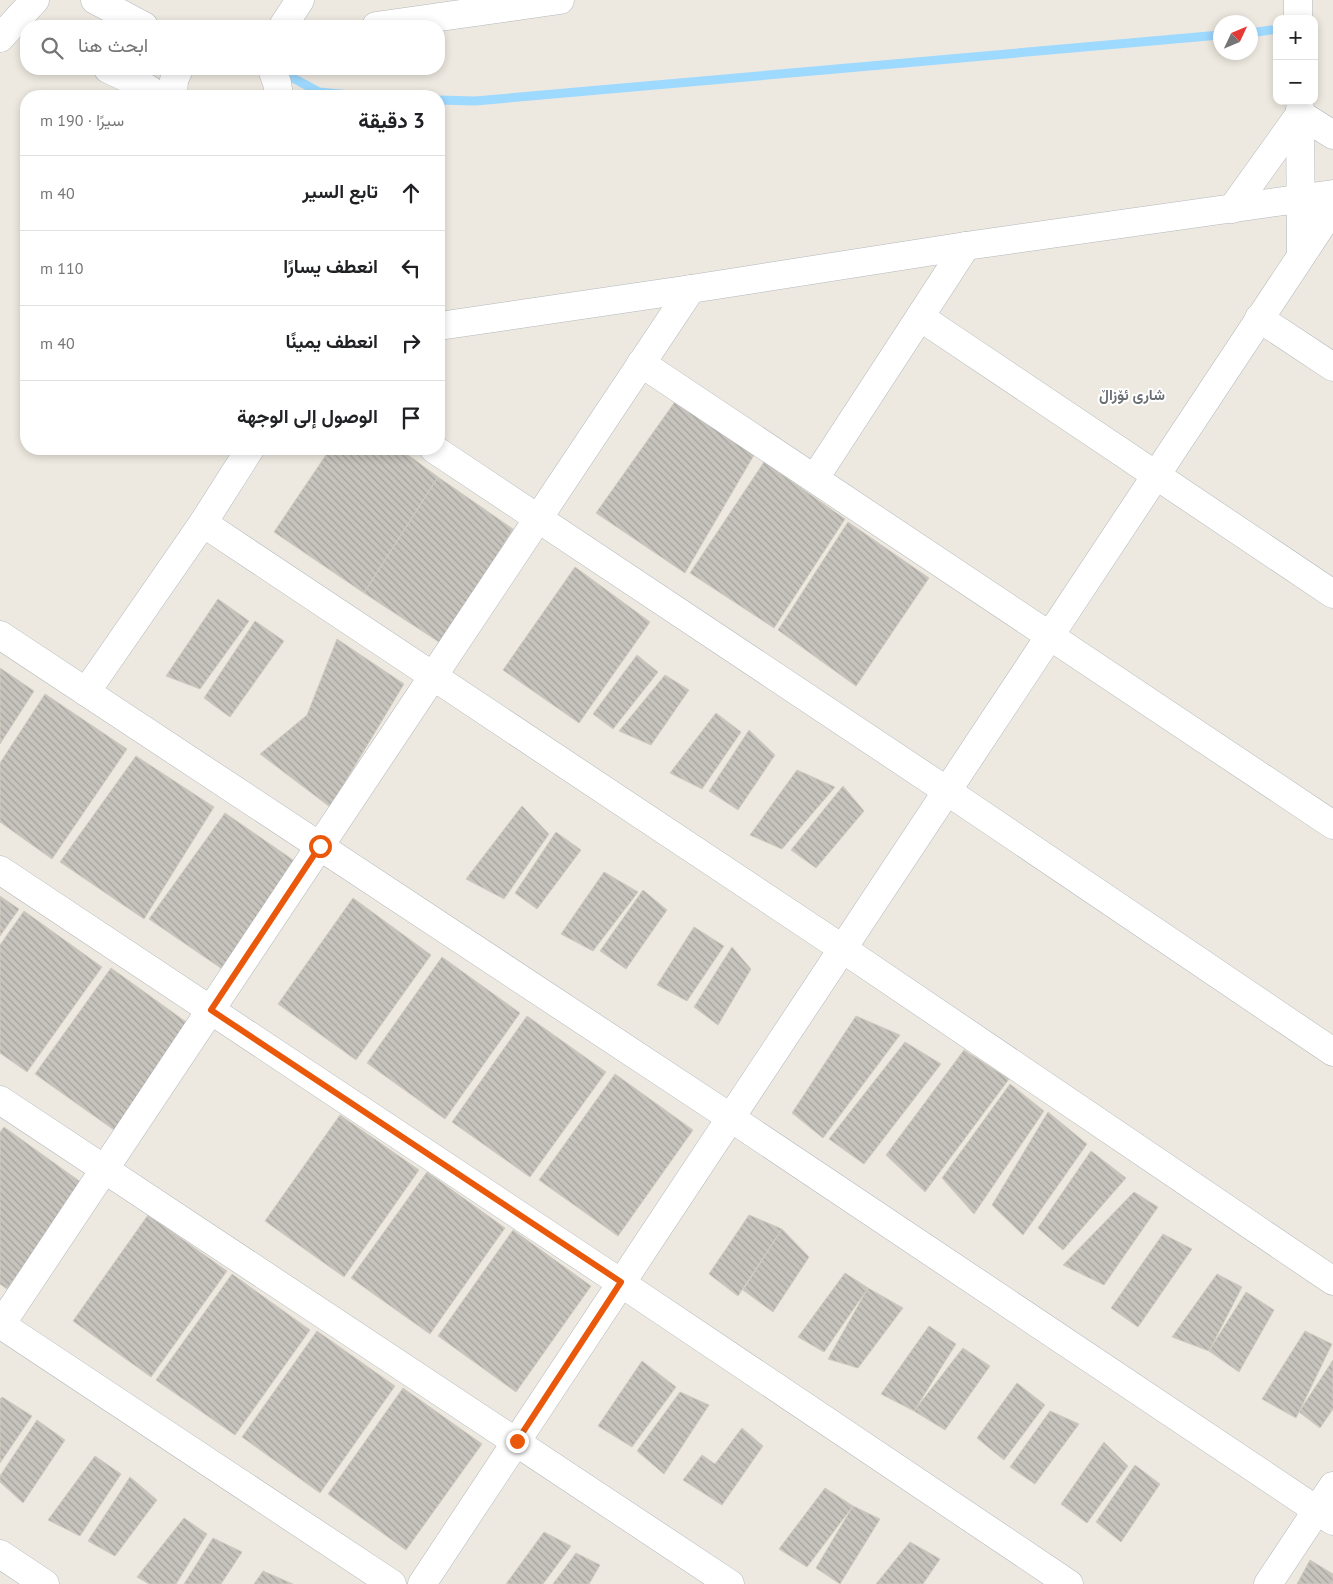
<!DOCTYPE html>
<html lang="ar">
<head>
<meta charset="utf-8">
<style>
  body { margin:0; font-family:"PT Sans",Vazirmatn,sans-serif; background:#f2f2f2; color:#202124; direction:rtl }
  .controls { position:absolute; right:15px; top:15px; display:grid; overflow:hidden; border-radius:10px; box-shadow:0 2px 8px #0003 }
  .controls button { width:45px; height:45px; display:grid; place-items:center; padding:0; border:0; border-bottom:1px solid #e0e0e0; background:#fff; color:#202124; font:25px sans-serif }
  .compass { position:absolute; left:1213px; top:15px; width:45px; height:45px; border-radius:50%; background:#fff; box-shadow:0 2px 8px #0003; rotate:46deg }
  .stop { position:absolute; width:15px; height:15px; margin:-11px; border:4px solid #ea580c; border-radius:50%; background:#fff }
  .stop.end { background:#ea580c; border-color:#fff; box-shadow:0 1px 5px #0008 }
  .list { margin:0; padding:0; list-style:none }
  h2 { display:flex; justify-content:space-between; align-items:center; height:65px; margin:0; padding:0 20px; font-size:21px }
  h2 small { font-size:16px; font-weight:400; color:#757577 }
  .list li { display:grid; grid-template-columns:32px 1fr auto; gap:15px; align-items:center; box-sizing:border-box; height:75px; padding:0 20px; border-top:1px solid #e0e0e0 }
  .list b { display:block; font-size:19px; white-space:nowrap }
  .list em { font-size:16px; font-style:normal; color:#757577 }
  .icon { flex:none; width:28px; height:28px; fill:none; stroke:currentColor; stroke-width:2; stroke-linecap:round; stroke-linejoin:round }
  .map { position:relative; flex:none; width:1333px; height:1584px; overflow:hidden; direction:ltr }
  .search { position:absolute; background:#fff; box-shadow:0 2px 8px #0003; left:20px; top:20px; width:425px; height:55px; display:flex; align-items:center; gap:12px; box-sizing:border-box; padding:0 18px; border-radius:20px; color:#757577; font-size:19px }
  .panel { position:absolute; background:#fff; box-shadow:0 2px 8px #0003; left:20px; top:90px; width:425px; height:365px; border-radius:20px; direction:rtl }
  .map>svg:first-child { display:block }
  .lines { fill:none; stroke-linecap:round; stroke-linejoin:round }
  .stream { stroke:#9ed9ff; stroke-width:9 }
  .building { fill:url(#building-back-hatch); stroke:#d1cbbf }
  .street-casing { stroke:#b3b7bc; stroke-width:29 }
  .secondary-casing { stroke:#b4b8be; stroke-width:29 }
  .street { stroke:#fff; stroke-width:28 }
  .secondary { stroke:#fff; stroke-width:28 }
  .route { stroke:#ea580c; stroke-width:6 }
  .labels { text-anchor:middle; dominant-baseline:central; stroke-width:4; stroke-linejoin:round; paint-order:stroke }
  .neighbourhood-label { font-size:15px; font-weight:bold; fill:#6a6f74; stroke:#fff }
</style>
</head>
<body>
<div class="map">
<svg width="1333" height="1584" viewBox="0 0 1333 1584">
  <defs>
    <pattern id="building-back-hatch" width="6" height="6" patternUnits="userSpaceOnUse" patternTransform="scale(1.25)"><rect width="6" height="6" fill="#c7c4be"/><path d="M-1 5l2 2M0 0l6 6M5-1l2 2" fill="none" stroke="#a5a29e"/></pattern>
  </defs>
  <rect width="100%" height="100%" fill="#ede9e0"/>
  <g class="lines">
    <!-- stream -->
    <g class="stream">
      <path d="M1250,33L1271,30"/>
      <path d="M291,77L319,92L362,96"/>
      <path d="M439,100L475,101L1220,35"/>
    </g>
  </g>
  <!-- building -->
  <g class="building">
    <path d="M679,396L754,455L685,573L596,513Z"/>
    <path d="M330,449H400L438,477L364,593L274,532Z"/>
    <path d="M764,462L845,519L774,628L690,573Z"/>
    <path d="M438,477L513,529L442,644L364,593Z"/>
    <path d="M848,522L929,578L856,686L778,630Z"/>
    <path d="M575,567L650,622L579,723L503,670Z"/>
    <path d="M218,599L249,621L200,689L166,676Z"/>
    <path d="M255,621L284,641L230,717L204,698Z"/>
    <path d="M337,639L404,684L330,807L260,754L307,715Z"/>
    <path d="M637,655L658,672L613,729L593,714Z"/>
    <path d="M0,668L34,691L0,744Z"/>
    <path d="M665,675L689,690L651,745L619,731Z"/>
    <path d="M45,694L127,749L52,859L0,822V763Z"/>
    <path d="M716,713L741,732L702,789L670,773Z"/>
    <path d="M749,730L775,755L738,810L709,791Z"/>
    <path d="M136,756L214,807L144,919L60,862Z"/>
    <path d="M797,770L835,787L782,849L750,835Z"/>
    <path d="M843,786L864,811L816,868L791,850Z"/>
    <path d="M522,806L549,834L504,899L466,879Z"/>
    <path d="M225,813L296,862L228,973L149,919Z"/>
    <path d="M556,832L581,850L537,909L515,893Z"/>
    <path d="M604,872L638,892L593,951L561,934Z"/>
    <path d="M643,890L667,910L626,969L600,951Z"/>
    <path d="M0,896L19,909L0,936Z"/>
    <path d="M353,898L431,955L356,1060L278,1004Z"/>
    <path d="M24,911L102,967L27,1072L0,1053V945Z"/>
    <path d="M694,927L724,946L687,1001L657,985Z"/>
    <path d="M732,947L751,969L718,1025L694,1007Z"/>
    <path d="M442,957L520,1013L445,1119L367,1063Z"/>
    <path d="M111,968L189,1024L114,1130L35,1074Z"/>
    <path d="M527,1016L606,1072L530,1177L452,1122Z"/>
    <path d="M856,1016L900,1035L823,1138L792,1113Z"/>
    <path d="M905,1042L941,1064L864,1164L829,1139Z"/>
    <path d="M964,1050L1009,1079L925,1192L886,1155Z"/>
    <path d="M615,1074L693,1130L618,1236L539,1180Z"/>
    <path d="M1010,1084L1044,1111L974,1214L942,1178Z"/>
    <path d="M1048,1112L1087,1144L1023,1235L992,1205Z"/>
    <path d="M340,1115L419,1170L344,1277L265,1221Z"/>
    <path d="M4,1127L82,1183L7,1289L0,1284V1132Z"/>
    <path d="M1091,1151L1126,1178L1063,1250L1038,1228Z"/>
    <path d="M427,1172L505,1228L430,1334L351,1278Z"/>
    <path d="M1134,1192L1158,1207L1104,1285L1063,1265Z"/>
    <path d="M148,1215L227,1271L151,1377L73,1321Z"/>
    <path d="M749,1215L782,1229L738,1296L709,1274Z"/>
    <path d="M782,1229L809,1257L773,1312L743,1290Z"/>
    <path d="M513,1230L591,1286L516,1392L438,1336Z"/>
    <path d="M1163,1234L1192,1249L1138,1327L1111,1308Z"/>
    <path d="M845,1273L868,1288L824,1352L798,1337Z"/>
    <path d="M232,1274L310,1330L235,1435L156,1380Z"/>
    <path d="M1217,1274L1242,1287L1209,1351L1172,1337Z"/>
    <path d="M868,1288L903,1308L858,1368L828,1359Z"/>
    <path d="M1246,1292L1274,1310L1239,1372L1209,1351Z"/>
    <path d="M929,1326L956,1344L914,1411L881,1394Z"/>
    <path d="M317,1331L395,1386L320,1493L242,1437Z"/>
    <path d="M1305,1331L1332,1344L1296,1418L1262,1399Z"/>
    <path d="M963,1348L990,1366L945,1430L914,1411Z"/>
    <path d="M1333,1360V1409L1320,1428L1299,1412Z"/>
    <path d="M642,1361L676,1387L632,1447L598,1426Z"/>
    <path d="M1017,1383L1045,1405L1004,1460L977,1438Z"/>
    <path d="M403,1388L482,1444L406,1550L328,1494Z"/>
    <path d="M680,1392L709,1405L664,1474L637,1451Z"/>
    <path d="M2,1397L32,1416L0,1463V1399Z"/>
    <path d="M1050,1411L1079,1424L1035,1484L1010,1467Z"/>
    <path d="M37,1420L65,1440L23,1503L0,1482V1476Z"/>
    <path d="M742,1428L763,1446L722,1505L683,1480L702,1455L715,1464Z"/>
    <path d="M1104,1442L1128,1466L1087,1523L1061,1504Z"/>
    <path d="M95,1456L121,1474L80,1536L48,1520Z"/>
    <path d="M1135,1465L1160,1484L1121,1542L1096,1522Z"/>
    <path d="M130,1477L157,1500L115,1556L88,1541Z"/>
    <path d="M825,1488L853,1506L807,1567L779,1549Z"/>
    <path d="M853,1506L880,1519L840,1584L816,1568Z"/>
    <path d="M184,1518L207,1534L176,1584H149L137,1577Z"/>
    <path d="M544,1532L571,1546L543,1584H506Z"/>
    <path d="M213,1538L242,1552L221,1584H184Z"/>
    <path d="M910,1542L940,1559L923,1584H876Z"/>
    <path d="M576,1553L600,1565L589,1584H553Z"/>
    <path d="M1310,1560L1333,1574V1584H1297Z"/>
    <path d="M263,1571L293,1584H254Z"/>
  </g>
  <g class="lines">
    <!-- street casing -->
    <g class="street-casing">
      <g id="street">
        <path d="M95,0L144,26"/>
        <path d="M1298,0V19"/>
        <path d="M283,26L300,0"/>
        <path d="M376,26L560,0"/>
        <path d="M108,69L142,85L159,96"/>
        <path d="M272,69L277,83L279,96"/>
        <path d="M173,96L174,80L179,69"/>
        <path d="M1300,109L1301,255"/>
        <path d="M1232,209L1300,114L1333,135"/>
        <path d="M920,317L1333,594"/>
        <path d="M1259,318L1333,367"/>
        <path d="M439,326L691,289L966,246L1333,194"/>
        <path d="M641,363L1333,825"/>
        <path d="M434,449L947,791L1333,1052"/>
        <path d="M815,478L966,246"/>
        <path d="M203,523L843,949L1333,1281"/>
        <path d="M0,635L731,1118L1333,1521"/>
        <path d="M86,692L203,523L250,449"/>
        <path d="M0,870L621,1283L1069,1584"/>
        <path d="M0,1100L730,1584"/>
        <path d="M0,1324L392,1584"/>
        <path d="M0,1326L691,289"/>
        <path d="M0,1554L45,1584"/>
        <path d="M422,1584L1333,208"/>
        <path d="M1268,1584L1333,1486"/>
      </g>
    </g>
    <!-- secondary casing -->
    <g class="secondary-casing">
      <path id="secondary" d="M0,38L35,0"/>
    </g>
    <!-- street -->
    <use href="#street" class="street"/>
    <!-- secondary -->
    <use href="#secondary" class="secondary"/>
  </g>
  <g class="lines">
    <!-- route -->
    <path class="route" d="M320,846L211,1010L621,1282L517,1441"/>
  </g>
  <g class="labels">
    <!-- neighbourhood labels -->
    <g class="neighbourhood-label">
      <text x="1132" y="394">شاری ئۆزاڵ</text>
    </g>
  </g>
</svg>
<div class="controls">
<button>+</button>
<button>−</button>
</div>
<svg class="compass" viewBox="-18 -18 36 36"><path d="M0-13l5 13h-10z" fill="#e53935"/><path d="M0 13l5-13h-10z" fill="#757577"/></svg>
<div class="stop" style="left:320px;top:846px"></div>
<div class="stop end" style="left:517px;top:1441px"></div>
<div class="search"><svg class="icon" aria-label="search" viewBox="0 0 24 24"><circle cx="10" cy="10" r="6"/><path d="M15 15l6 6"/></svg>ابحث هنا</div>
<section class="panel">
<h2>3 دقيقة<small>سيرًا · 190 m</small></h2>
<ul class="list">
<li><svg class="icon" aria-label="ahead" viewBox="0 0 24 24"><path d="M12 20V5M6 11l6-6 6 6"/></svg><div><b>تابع السير</b></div><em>40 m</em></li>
<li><svg class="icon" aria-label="left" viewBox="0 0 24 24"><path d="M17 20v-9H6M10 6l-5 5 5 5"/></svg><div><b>انعطف يسارًا</b></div><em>110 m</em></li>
<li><svg class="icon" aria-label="right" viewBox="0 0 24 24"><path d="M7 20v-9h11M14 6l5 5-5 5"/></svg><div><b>انعطف يمينًا</b></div><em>40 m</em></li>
<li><svg class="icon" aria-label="arrive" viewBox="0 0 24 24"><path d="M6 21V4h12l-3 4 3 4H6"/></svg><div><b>الوصول إلى الوجهة</b></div></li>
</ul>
</section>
</div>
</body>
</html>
